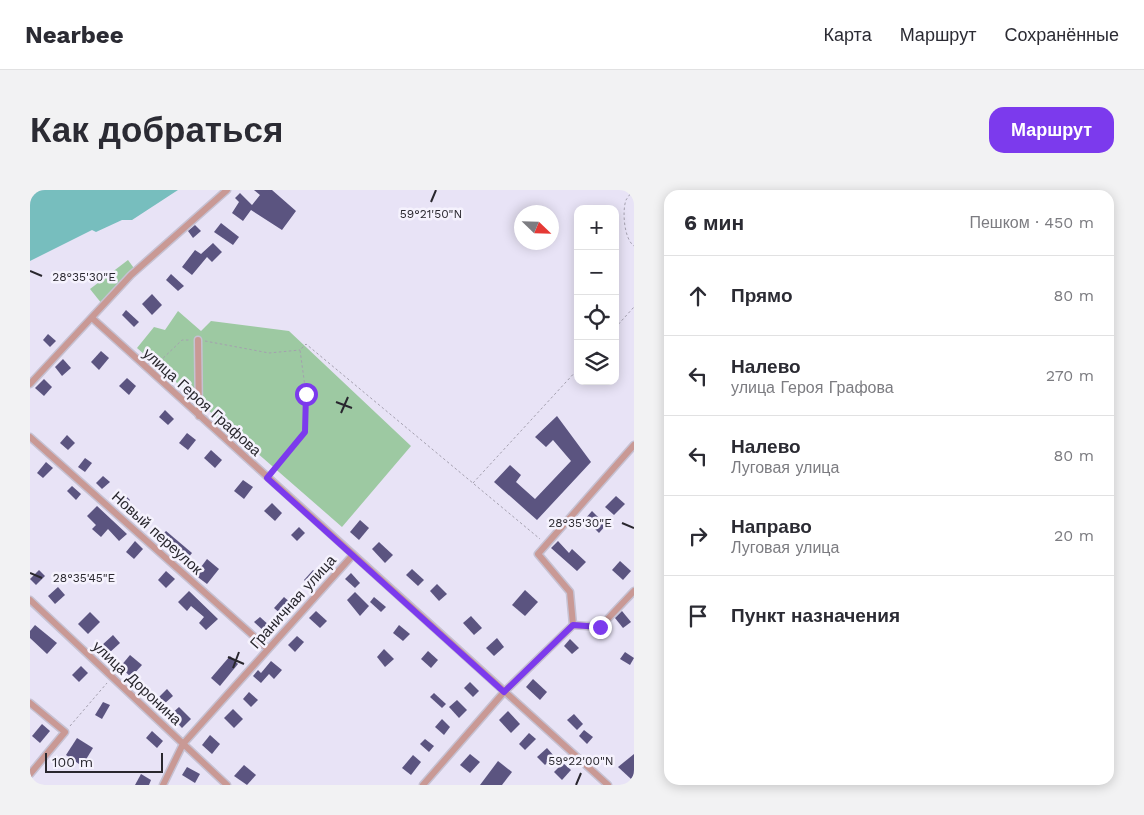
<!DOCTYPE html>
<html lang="ru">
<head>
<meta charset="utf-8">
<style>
  body { margin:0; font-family:"Work Sans",sans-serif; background:#f2f2f3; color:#2b2b33 }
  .controls { position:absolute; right:15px; top:15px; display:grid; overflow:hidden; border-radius:10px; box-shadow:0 2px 12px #0003 }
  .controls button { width:45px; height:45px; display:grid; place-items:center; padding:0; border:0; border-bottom:1px solid #e1e1e2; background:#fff; color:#2b2b33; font:25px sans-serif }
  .compass { position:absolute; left:484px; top:15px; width:45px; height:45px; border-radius:50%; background:#fff; box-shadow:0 2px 12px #0003; rotate:113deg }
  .scale { position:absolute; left:15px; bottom:12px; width:118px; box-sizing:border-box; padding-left:5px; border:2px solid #29272e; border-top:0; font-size:14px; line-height:18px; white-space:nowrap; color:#29272e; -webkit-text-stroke:4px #f5f2fd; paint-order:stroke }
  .stop { position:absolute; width:15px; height:15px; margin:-11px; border:4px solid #7c3aed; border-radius:50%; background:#fff }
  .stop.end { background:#7c3aed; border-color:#fff; box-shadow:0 1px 5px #0008 }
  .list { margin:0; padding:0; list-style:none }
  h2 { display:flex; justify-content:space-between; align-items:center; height:65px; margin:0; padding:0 20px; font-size:21px }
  h2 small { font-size:16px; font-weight:400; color:#7c7c81 }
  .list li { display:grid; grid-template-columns:32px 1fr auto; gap:15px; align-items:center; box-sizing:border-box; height:80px; padding:0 20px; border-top:1px solid #e1e1e2 }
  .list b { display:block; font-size:19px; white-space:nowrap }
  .list p { margin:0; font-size:16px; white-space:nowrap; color:#7c7c81 }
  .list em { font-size:16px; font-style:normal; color:#7c7c81 }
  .icon { flex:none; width:28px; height:28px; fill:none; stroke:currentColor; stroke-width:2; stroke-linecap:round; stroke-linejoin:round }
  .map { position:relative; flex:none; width:604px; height:595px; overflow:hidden; border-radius:15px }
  header { display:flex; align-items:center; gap:30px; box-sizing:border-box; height:70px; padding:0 25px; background:#fff; border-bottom:1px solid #e1e1e2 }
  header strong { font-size:24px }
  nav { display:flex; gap:28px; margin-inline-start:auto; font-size:18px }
  .intro { display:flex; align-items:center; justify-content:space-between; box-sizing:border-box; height:120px; padding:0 30px }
  h1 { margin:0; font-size:35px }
  .button { padding:12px 22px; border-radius:15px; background:#7c3aed; color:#fff; font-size:18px; font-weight:700 }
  main { display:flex; gap:30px; padding:0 30px }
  aside { flex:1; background:#fff; border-radius:15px; box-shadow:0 2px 12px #0003 }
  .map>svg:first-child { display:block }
  .green { fill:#9dc9a2 }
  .water { fill:#77bebe }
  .building { fill:#5b5480 }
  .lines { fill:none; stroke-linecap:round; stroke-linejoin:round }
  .street-casing { stroke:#c6c1d2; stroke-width:9 }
  .path { stroke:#a4a0af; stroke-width:1; stroke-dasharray:2.5 2.5; stroke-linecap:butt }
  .street { stroke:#c99995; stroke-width:6 }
  .route { stroke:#7c3aed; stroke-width:6 }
  .ticks { fill:none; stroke:#29272e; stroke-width:2 }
  .labels { text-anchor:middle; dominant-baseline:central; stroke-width:5; stroke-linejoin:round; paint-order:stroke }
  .street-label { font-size:15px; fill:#29272e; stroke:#f5f2fd }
  .ticks-label { font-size:12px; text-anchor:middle; fill:#29272e; stroke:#f5f2fd; stroke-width:5; stroke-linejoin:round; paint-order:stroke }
</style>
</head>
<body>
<header>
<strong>Nearbee</strong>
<nav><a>Карта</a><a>Маршрут</a><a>Сохранённые</a></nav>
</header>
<div class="intro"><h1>Как добраться</h1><a class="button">Маршрут</a></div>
<main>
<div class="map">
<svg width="604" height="595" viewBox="0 0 604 595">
  <rect width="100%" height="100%" fill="#e8e3f6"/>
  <!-- green -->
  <g class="green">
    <path d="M98,70L106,81L72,114L60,99Z"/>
    <path d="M148,121L171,141L181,131L259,141L381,256L312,337L107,158L124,137L135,140Z"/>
  </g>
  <!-- water -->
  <path class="water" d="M0,0H148L102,30H92L66,42L62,40L0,71Z"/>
  <!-- building -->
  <g class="building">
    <path d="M224,0H242L266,21L252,40L221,20L213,31L202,23L209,12L205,8L210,3L222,15L230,5Z"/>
    <path d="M191,33L209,47L203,55L184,42Z"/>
    <path d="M165,35L171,41L163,48L158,41Z"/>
    <path d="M183,53L192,62L182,72L177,67L162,85L152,77L165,60L171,64Z"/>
    <path d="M141,84L154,96L148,101L136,90Z"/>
    <path d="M122,104L132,115L122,125L112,114Z"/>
    <path d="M96,120L109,132L104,137L92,125Z"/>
    <path d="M18,144L26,151L20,157L13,150Z"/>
    <path d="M71,161L79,168L69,180L61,172Z"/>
    <path d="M33,169L41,178L32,186L25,177Z"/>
    <path d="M97,188L106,196L99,205L89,196Z"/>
    <path d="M14,189L22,197L14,206L5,198Z"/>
    <path d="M135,220L144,229L138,235L129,227Z"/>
    <path d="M527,226L561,272L507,330L464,292L480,275L491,285L486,292L505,309L541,271L523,250L516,257L505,247Z"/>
    <path d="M157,243L166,250L158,260L149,253Z"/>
    <path d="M37,245L45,253L38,260L30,253Z"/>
    <path d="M181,260L192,270L185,278L174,268Z"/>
    <path d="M55,268L62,273L55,282L48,277Z"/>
    <path d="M16,272L23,278L13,288L7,283Z"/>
    <path d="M73,286L80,292L72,299L66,293Z"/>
    <path d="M213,290L223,297L214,309L204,301Z"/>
    <path d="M42,296L51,304L46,310L37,301Z"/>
    <path d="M94,304L100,310L93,318L87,311Z"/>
    <path d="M586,306L595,314L584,325L575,317Z"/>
    <path d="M242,313L252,323L245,331L234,321Z"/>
    <path d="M67,316L97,344L89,351L78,339L71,347L62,339L66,335L57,326Z"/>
    <path d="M562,321L576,335L569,343L555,329Z"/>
    <path d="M330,330L339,338L329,350L320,342Z"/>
    <path d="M269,337L275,343L267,351L261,345Z"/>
    <path d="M136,341L162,363L154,373L128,349Z"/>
    <path d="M105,351L113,359L104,369L96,362Z"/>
    <path d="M528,351L539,363L542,359L556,372L547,381L521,358Z"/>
    <path d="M349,352L363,365L355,373L342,359Z"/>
    <path d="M177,369L189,379L177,394L165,385Z"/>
    <path d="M590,371L601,381L593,390L582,380Z"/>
    <path d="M382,379L394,390L388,396L376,385Z"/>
    <path d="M9,380L15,386L6,395L0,389Z"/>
    <path d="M283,380L291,387L282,397L274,390Z"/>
    <path d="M136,381L145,389L136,398L128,390Z"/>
    <path d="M321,383L330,393L325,398L315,389Z"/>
    <path d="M407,394L417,404L409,411L400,401Z"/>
    <path d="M28,397L35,405L25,414L18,406Z"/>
    <path d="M495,400L508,412L495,426L482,415Z"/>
    <path d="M159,401L188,429L176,440L169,433L174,427L161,416L157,421L148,412Z"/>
    <path d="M325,402L339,416L330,426L317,410Z"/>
    <path d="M254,407L262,414L252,425L244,418Z"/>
    <path d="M344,407L356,417L351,422L340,412Z"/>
    <path d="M286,421L297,431L290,438L279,428Z"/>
    <path d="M592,421L601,432L593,438L585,428Z"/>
    <path d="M60,422L70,432L58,444L48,434Z"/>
    <path d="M441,426L452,438L444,445L433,433Z"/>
    <path d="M230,427L241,437L236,443L224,432Z"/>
    <path d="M5,435L27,453L17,464L0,448V441Z"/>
    <path d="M369,435L380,444L373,451L363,443Z"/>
    <path d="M83,445L90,453L78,464L71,456Z"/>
    <path d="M267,446L274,452L265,462L258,455Z"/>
    <path d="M467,448L474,457L464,466L456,458Z"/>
    <path d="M540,449L549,458L542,464L534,456Z"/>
    <path d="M354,459L364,469L355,477L347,467Z"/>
    <path d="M398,461L408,470L401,478L391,469Z"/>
    <path d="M595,462L604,468L600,475L590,469Z"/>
    <path d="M100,465L112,475L101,487L90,477Z"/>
    <path d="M200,466L208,474L190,496L181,488Z"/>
    <path d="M241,471L252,480L244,489L239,484L231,493L223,486L228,480L231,483Z"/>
    <path d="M51,476L58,483L49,492L42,485Z"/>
    <path d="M503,489L517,502L510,510L496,497Z"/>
    <path d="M440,492L449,501L443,507L434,498Z"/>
    <path d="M137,499L143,506L134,514L128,508Z"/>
    <path d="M219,502L228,510L221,517L213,509Z"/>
    <path d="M404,503L416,514L412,518L400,507Z"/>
    <path d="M427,510L437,520L429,528L419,517Z"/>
    <path d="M73,512L80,515L72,529L65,525Z"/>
    <path d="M149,517L161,529L152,538L140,525Z"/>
    <path d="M203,519L213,529L204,538L194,528Z"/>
    <path d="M478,521L490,534L481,543L469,530Z"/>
    <path d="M544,524L553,534L547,540L537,530Z"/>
    <path d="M412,529L420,537L414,545L405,537Z"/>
    <path d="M12,534L20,541L10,553L2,546Z"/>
    <path d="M554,540L563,547L557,554L549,546Z"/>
    <path d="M122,541L133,551L127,558L116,548Z"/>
    <path d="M499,543L506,549L495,560L489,554Z"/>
    <path d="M180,545L190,554L182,564L172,555Z"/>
    <path d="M47,548L63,558L52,576L36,565Z"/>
    <path d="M395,549L404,556L399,562L390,554Z"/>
    <path d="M517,558L524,566L515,575L507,567Z"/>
    <path d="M440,564L450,572L440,583L430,575Z"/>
    <path d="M604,564V585L601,589L588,577Z"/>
    <path d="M383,565L391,572L381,585L372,578Z"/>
    <path d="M468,571L482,582L472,595H450Z"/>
    <path d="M533,573L541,580L532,590L524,582Z"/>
    <path d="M214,575L226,585L217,595L204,586Z"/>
    <path d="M157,577L170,584L165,593L152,585Z"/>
    <path d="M111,584L121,590L119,595H105Z"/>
  </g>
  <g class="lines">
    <!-- street casing -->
    <g class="street-casing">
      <g id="street">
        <path d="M62,128L578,595"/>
        <path d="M168,150L169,226"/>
        <path d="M0,194L101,85L197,0"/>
        <path d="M0,247L238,459"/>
        <path d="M0,410L197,595"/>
        <path d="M543,435L540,402L508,364L604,255"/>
        <path d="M0,513L35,542L0,584"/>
        <path d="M133,595L153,554L322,366"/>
        <path d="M393,595L474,502L543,435L570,437L604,401"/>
      </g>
    </g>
    <!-- path -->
    <g class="path">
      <path d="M603,0C601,3 598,7 596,10C592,21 594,49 604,56"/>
      <path d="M585,138L604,117"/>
      <path d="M175,151L239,163L270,160"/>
      <path d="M126,175L152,150H161"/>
      <path d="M243,281L275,242L276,204L270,160L276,154L510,349"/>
      <path d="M443,293L548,179"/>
      <path d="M40,536L77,493"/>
    </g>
    <!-- street -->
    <use href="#street" class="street"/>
  </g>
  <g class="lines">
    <!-- route -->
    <path class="route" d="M276,204L275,242L237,288L474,502L543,435L570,437"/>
  </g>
  <!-- ticks -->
  <path class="ticks" d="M401,12L406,0M0,81L12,86M306,212L322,218M311,223L318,207M592,333L604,338M0,383L12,388M198,467L214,474M203,478L209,462M546,595L551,583"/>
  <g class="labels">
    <!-- street labels -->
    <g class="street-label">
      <text transform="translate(172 212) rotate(42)">улица Героя Графова</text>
      <text transform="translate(127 343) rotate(42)">Новый переулок</text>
      <text transform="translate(263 412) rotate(-48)">Граничная улица</text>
      <text transform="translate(107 493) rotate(43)">улица Доронина</text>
    </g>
  </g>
  <g class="ticks-label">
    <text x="401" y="28">59°21'50"N</text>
    <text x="54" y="91">28°35'30"E</text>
    <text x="550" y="337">28°35'30"E</text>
    <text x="54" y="392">28°35'45"E</text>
    <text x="551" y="575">59°22'00"N</text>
  </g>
</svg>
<div class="controls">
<button>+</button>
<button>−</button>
<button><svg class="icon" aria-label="locate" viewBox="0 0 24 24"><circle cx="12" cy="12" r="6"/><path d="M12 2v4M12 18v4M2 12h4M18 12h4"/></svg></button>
<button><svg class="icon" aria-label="layers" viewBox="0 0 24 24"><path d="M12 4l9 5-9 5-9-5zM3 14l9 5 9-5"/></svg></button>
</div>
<svg class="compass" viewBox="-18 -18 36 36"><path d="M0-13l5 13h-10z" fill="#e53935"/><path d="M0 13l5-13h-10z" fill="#7c7c81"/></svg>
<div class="scale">100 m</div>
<div class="stop" style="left:276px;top:204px"></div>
<div class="stop end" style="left:570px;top:437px"></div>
</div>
<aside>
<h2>6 мин<small>Пешком · 450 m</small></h2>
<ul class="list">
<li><svg class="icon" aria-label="ahead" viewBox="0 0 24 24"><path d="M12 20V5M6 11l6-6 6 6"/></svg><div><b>Прямо</b></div><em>80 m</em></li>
<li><svg class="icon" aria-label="left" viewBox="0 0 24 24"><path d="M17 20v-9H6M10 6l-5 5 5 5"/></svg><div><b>Налево</b><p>улица Героя Графова</p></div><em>270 m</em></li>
<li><svg class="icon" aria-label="left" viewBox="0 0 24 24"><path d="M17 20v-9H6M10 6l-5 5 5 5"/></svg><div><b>Налево</b><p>Луговая улица</p></div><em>80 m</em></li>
<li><svg class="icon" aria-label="right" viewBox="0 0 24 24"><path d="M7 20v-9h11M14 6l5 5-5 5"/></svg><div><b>Направо</b><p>Луговая улица</p></div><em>20 m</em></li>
<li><svg class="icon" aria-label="arrive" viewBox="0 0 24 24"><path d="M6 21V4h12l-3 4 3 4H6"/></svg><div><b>Пункт назначения</b></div></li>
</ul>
</aside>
</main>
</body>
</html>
